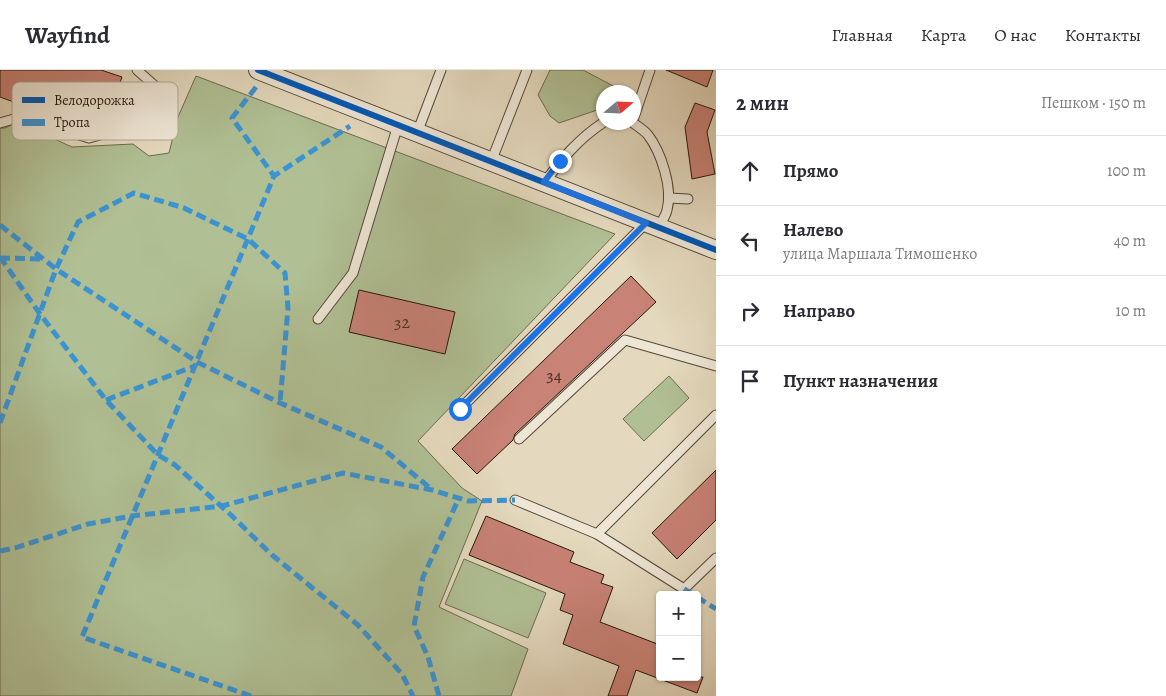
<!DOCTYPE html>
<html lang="ru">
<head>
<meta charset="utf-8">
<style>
  body { margin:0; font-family:Alegreya,serif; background:#f7f7f7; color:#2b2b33 }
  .controls { position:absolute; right:15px; bottom:15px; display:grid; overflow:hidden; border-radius:5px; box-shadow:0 1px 4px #0004 }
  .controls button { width:45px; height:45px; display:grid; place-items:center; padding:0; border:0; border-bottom:1px solid #e1e1e2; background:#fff; color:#2b2b33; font:25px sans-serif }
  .compass { position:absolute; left:596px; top:15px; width:45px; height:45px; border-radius:50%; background:#fff; box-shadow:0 1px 4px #0004; rotate:71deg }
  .stop { position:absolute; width:15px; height:15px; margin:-11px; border:4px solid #1a73e8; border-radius:50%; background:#fff }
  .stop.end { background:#1a73e8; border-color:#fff; box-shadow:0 1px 5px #0008 }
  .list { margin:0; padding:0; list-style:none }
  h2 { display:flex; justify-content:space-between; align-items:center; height:65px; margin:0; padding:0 20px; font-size:21px }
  h2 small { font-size:16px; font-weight:400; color:#7c7c81 }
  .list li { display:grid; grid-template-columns:32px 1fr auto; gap:15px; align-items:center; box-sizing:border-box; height:70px; padding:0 20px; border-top:1px solid #e1e1e2 }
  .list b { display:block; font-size:19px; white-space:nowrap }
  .list p { margin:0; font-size:16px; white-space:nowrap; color:#7c7c81 }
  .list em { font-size:16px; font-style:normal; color:#7c7c81 }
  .icon { flex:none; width:28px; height:28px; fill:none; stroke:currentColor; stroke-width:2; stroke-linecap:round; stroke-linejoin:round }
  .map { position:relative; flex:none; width:716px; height:626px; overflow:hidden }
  header { display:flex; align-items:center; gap:30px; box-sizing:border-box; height:70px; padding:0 25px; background:#fff; border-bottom:1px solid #e1e1e2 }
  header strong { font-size:24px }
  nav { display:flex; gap:28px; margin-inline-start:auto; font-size:18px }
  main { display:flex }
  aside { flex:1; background:#fff }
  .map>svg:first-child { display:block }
  .green { fill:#b0c094; stroke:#6b6b50 }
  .building { fill:#c88276; stroke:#26160b }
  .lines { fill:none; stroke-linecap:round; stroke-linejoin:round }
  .service-casing { stroke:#564738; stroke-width:11 }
  .minor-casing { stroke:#564738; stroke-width:20 }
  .service { stroke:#ede6d5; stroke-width:9 }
  .minor { stroke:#ede6d5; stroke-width:18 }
  .quiet { stroke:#3b93d2; stroke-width:5; stroke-dasharray:10 5; stroke-linecap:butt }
  .cycleway-casing { stroke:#ede6d5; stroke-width:9 }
  .cycleway { stroke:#0057b8; stroke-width:6 }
  .route { stroke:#1a73e8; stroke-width:6 }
  .labels { text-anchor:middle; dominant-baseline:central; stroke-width:5; stroke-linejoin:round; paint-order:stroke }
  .number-label { font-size:18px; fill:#4e3126 }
  .key { fill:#ede6d5; stroke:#b1a898; stroke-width:1 }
  .key-label { font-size:14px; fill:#26160b }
</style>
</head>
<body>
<header>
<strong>Wayfind</strong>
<nav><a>Главная</a><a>Карта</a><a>О нас</a><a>Контакты</a></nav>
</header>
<main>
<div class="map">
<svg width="716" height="626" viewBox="0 0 716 626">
  <rect width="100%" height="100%" fill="#e4d9be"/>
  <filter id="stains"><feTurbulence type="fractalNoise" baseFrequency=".004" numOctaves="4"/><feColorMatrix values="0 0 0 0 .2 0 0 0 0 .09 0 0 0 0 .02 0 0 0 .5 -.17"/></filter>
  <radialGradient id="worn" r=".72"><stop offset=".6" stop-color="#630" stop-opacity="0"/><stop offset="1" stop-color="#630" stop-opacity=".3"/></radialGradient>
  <!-- green -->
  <g class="green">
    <path d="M550,0H583L621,20L620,22H604L603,38L559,53L550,46L538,25Z"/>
    <path d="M196,6L615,164L418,371L462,418L482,431L439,537L528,579L511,626H0V58H5L19,51L32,59L72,77L133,74L149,86L169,83L178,47Z"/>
    <path d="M669,306L689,328L644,371L623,349Z"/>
    <path d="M464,489L546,523L528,568L445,534Z"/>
  </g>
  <!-- building -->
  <g class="building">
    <path d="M0,0H101L122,7L115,26L122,29L115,47L29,15L22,35L0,27Z"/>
    <path d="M666,0H713L707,17Z"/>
    <path d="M695,33L715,40L707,62L715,104L692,109L685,57Z"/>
    <path d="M631,206L656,232L515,364L513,370L477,404L452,379Z"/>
    <path d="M359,220L455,242L445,284L349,262Z"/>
    <path d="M716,400V450L677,489L652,463Z"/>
    <path d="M486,446L574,482L570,492L604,505L601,513L613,517L600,552L660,575V607H703L697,623L636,600L627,626H608L619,596L563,574L573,545L560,540L565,524L469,485Z"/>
  </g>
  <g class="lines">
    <!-- service casing -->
    <g class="service-casing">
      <g id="service">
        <path d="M634,47L650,0"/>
        <path d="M632,52C637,56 644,60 648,65C661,82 673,118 667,140C666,146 661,152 658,158"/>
        <path d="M0,53L21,47L89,68L136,55L155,16L137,0"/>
        <path d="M417,63L441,0"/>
        <path d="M491,92L527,0"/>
        <path d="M544,113C563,88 577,70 604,52"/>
        <path d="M669,128L688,129"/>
        <path d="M318,249L353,203L398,55"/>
        <path d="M460,339L646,153"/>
        <path d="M716,345L597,464L684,519L716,488"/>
        <path d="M519,369L625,270L716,296"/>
        <path d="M515,430L597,464"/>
      </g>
    </g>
    <!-- minor casing -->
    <g class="minor-casing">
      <path id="minor" d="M258,0L716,180"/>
    </g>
    <!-- service -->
    <use href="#service" class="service"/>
    <!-- minor -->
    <use href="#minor" class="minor"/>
    <!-- quiet -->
    <g class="quiet">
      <path d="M256,17L232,48L274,106"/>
      <path d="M0,155L56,199L197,292L280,333L381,377L430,418"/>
      <path d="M0,187L40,244L106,330L158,385L175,395L231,445L272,485L358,555L402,604L413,626"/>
      <path d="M0,188L44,189"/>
      <path d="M106,330L195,296"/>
      <path d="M0,353L56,199L78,152L134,123L184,138L248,169L285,203L288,238L280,333"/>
      <path d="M0,481L15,478L88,454L132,446L222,436L343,403L432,420L468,431L515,430"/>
      <path d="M684,519L694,525"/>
      <path d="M697,527L716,539"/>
      <path d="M251,626L82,567L274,106L350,56"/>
      <path d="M439,626L428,587L414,556L423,507L459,428"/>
    </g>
    <!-- cycleway casing -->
    <g class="cycleway-casing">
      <path id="cycleway" d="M258,0L716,180"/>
    </g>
    <!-- cycleway -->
    <use href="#cycleway" class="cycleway"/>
  </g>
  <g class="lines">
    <!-- route -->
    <path class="route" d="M460,339L646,153L544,112L560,91"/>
  </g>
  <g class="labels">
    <!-- number labels -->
    <g class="number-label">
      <text x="402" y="252">32</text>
      <text x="554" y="305">34</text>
    </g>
  </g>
  <!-- legend -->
  <rect x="12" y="12" width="166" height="58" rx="8" class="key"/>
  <rect x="22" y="27" width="23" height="6" fill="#0057b8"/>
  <rect x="22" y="49" width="23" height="7" fill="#3b93d2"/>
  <g class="key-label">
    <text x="54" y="35">Велодорожка</text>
    <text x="54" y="57">Тропа</text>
  </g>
  <rect width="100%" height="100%" filter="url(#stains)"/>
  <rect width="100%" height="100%" fill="url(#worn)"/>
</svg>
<div class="controls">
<button>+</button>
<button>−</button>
</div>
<svg class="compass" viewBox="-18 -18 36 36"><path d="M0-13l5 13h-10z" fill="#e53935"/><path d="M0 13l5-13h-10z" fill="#7c7c81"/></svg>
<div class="stop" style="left:460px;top:339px"></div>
<div class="stop end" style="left:560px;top:91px"></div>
</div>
<aside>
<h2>2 мин<small>Пешком · 150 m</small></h2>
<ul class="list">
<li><svg class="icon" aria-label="ahead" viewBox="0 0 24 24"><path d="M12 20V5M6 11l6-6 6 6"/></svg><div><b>Прямо</b></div><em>100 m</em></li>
<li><svg class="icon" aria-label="left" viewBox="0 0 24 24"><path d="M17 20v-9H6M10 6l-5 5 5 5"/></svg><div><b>Налево</b><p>улица Маршала Тимошенко</p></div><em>40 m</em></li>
<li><svg class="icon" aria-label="right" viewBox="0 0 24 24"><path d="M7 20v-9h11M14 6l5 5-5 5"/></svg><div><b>Направо</b></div><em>10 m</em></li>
<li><svg class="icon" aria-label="arrive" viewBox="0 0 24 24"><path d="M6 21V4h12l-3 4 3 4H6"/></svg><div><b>Пункт назначения</b></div></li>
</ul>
</aside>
</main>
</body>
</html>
